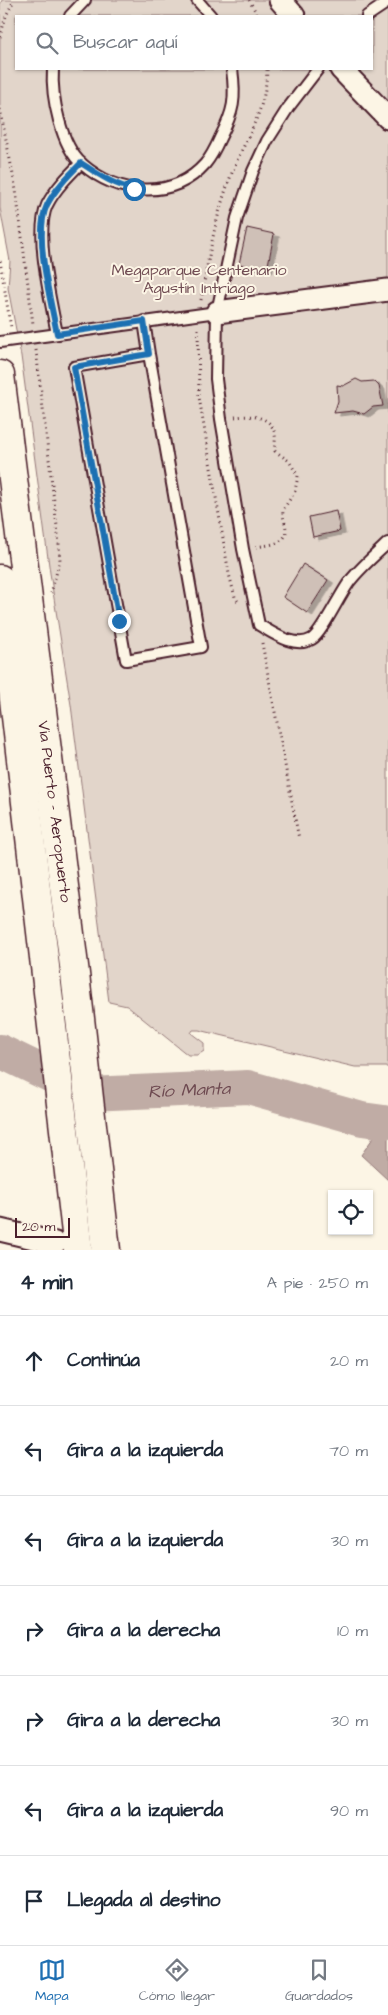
<!DOCTYPE html>
<html lang="es">
<head>
<meta charset="utf-8">
<style>
  body { margin:0; font-family:"Architects Daughter",sans-serif; background:#f6f6f7; color:#1f2937 }
  .controls { position:absolute; right:15px; bottom:15px; display:grid; overflow:hidden; border-radius:0px; box-shadow:0 1px 4px #0004 }
  .controls button { width:45px; height:45px; display:grid; place-items:center; padding:0; border:0; border-bottom:1px solid #e0e1e3; background:#fff; color:#1f2937; font:25px sans-serif }
  .scale { position:absolute; left:15px; bottom:12px; width:55px; box-sizing:border-box; padding-left:5px; border:2px solid #4a1f2b; border-top:0; font-size:14px; line-height:18px; white-space:nowrap; color:#4a1f2b; -webkit-text-stroke:4px #fcf5e5; paint-order:stroke }
  .stop { position:absolute; width:15px; height:15px; margin:-11px; border:4px solid #1f6fb2; border-radius:50%; background:#fff }
  .stop.end { background:#1f6fb2; border-color:#fff; box-shadow:0 1px 5px #0008 }
  .list { margin:0; padding:0; list-style:none }
  h2 { display:flex; justify-content:space-between; align-items:center; height:65px; margin:0; padding:0 20px; font-size:21px }
  h2 small { font-size:16px; font-weight:400; color:#747a83 }
  .list li { display:grid; grid-template-columns:32px 1fr auto; gap:15px; align-items:center; box-sizing:border-box; height:90px; padding:0 20px; border-top:1px solid #e0e1e3 }
  .list b { display:block; font-size:19px; white-space:nowrap }
  .list em { font-size:16px; font-style:normal; color:#747a83 }
  .icon { flex:none; width:28px; height:28px; fill:none; stroke:currentColor; stroke-width:2; stroke-linecap:round; stroke-linejoin:round }
  .map { position:relative; flex:none; width:388px; height:1250px; overflow:hidden }
  .search { position:absolute; background:#fff; box-shadow:0 1px 4px #0004; left:15px; right:15px; top:15px; height:55px; display:flex; align-items:center; gap:12px; box-sizing:border-box; padding:0 18px; border-radius:0px; color:#747a83; font-size:19px }
  .sheet { height:695px; background:#fff }
  nav { display:flex; justify-content:space-around; align-items:center; box-sizing:border-box; height:70px; border-top:1px solid #e0e1e3; background:#fff; font-size:14px; color:#747a83 }
  nav a { display:grid; justify-items:center; gap:2px }
  nav .on { color:#1f6fb2 }
  .map>svg:first-child { display:block }
  .green { fill:#e2d5ca; stroke:#967a7a; fill-rule:evenodd }
  .water { fill:#c0aca5; stroke:#917474 }
  .lines { fill:none; stroke-linecap:round; stroke-linejoin:round }
  .river { stroke:#c0aca5; stroke-width:34 }
  .building { fill:#cfc0b7; stroke:#4a1f2b; filter:url(#shadow) }
  .lane-casing { stroke:#4a1f2b; stroke-width:14 }
  .street-casing { stroke:#4a1f2b; stroke-width:25 }
  .primary-casing { stroke:#4a1f2b; stroke-width:31 }
  .path { stroke:#4a1f2b; stroke-width:3; stroke-dasharray:1 4; stroke-linecap:butt }
  .lane { stroke:#fcf5e5; stroke-width:10 }
  .street { stroke:#fcf5e5; stroke-width:21 }
  .primary { stroke:#fcf5e5; stroke-width:28 }
  .route { stroke:#1f6fb2; stroke-width:6 }
  .labels { text-anchor:middle; dominant-baseline:central; stroke-width:4; stroke-linejoin:round; paint-order:stroke }
  .park-label { font-size:16px; fill:#704c53; stroke:#fcf5e5 }
  .street-label { font-size:16px; fill:#4a1f2b; stroke:#fcf5e5 }
  .water-label { font-size:18px; font-style:italic; fill:#6d4950; stroke:#fcf5e5 }
</style>
</head>
<body>
<div class="map">
<svg width="388" height="1250" viewBox="0 0 388 1250">
  <defs>
    <filter id="shadow"><feDropShadow dx="5.5" dy="3" stdDeviation="0" flood-color="#0004"/></filter>
  </defs>
  <rect width="100%" height="100%" fill="#fcf5e5"/>
  <filter id="ink" filterUnits="userSpaceOnUse"><feTurbulence type="fractalNoise" baseFrequency=".02" numOctaves="2"/><feDisplacementMap in="SourceGraphic" scale="10" xChannelSelector="R" yChannelSelector="G"/><feConvolveMatrix kernelMatrix="1 2 1 2 8 2 1 2 1" color-interpolation-filters="sRGB"/></filter>
  <g filter="url(#ink)">
    <!-- green -->
    <path class="green" d="M2,0H388V1067H355L199,1030H193L191,1033L204,1043V1051L198,1055H188L127,1006L109,1002L71,705L50,573L21,356L8,288L10,261L0,208V5ZM16,16H372V69H16Z"/>
    <!-- water -->
    <path class="water" d="M388,1117V1180L361,1155Z"/>
    <g class="lines">
      <!-- river -->
      <path class="river" id="s1" d="M0,1051L89,1094L248,1087L362,1119L384,1122"/>
    </g>
    <!-- building -->
    <g class="building">
      <path d="M247,228L274,234L267,270L239,264Z"/>
      <path d="M356,379L362,382L374,381L379,386L383,406L373,407L364,414L353,411L334,413L338,401L337,385L343,386Z"/>
      <path d="M336,511L340,531L313,537L309,517Z"/>
      <path d="M303,564L328,580L307,613L283,597Z"/>
    </g>
    <g class="lines">
      <!-- lane casing -->
      <g class="lane-casing">
        <g id="lane">
          <path d="M197,0L211,16"/>
          <path d="M70,16L85,0"/>
          <path d="M367,16L388,2"/>
          <path d="M53,69C51,96 61,146 82,164C118,195 172,201 205,164C211,157 216,147 220,138C234,111 236,99 232,69"/>
          <path d="M318,69L288,108L267,141L253,171L237,218L217,312L216,379L221,419L243,549L259,625C273,633 295,649 312,639C322,633 340,594 350,581C361,567 375,555 388,543"/>
          <path d="M144,321L149,354L201,647L126,660L74,367L149,354"/>
          <path d="M57,334C51,301 34,234 47,205C55,189 69,175 81,163"/>
          <path d="M0,342L217,312"/>
        </g>
      </g>
      <!-- street casing -->
      <g class="street-casing">
        <g id="street">
          <path d="M280,0L294,16"/>
          <path d="M341,69L388,118"/>
          <path d="M217,312L388,290"/>
          <path d="M0,1230L55,1243"/>
        </g>
      </g>
      <!-- primary casing -->
      <g class="primary-casing">
        <g id="primary">
          <path id="s2" d="M0,375L75,974L106,1250"/>
          <path d="M0,579L78,1250"/>
        </g>
      </g>
      <!-- path -->
      <g class="path">
        <path d="M249,0L258,16"/>
        <path d="M0,37L6,16L14,0"/>
        <path d="M0,109L16,190L33,324"/>
        <path d="M0,261L11,328"/>
        <path d="M201,300C208,260 215,219 229,181C243,140 266,115 267,69"/>
        <path d="M198,329L199,397L229,574L235,597L239,603"/>
        <path d="M36,350L59,543L60,560L51,593"/>
        <path d="M235,417C250,415 272,415 275,435C276,440 274,445 275,451L289,461L298,476L295,491L283,510C282,517 286,523 286,531C286,545 266,545 256,547"/>
        <path d="M262,643L299,839"/>
      </g>
      <!-- lane -->
      <use href="#lane" class="lane"/>
      <!-- street -->
      <use href="#street" class="street"/>
      <!-- primary -->
      <use href="#primary" class="primary"/>
    </g>
  </g>
  <g class="lines" filter="url(#ink)">
    <!-- route -->
    <path class="route" d="M119,621L74,367L149,354L144,321L57,334C51,301 33,234 47,205C55,189 69,175 81,163C98,174 113,185 134,189"/>
  </g>
  <g class="labels">
    <!-- park labels -->
    <g class="park-label">
      <text x="199" y="270">Megaparque Centenario<tspan x="199" dy="18">Agustín Intriago</tspan></text>
    </g>
    <!-- street labels -->
    <g class="street-label">
      <text stroke="none"><textPath href="#s2" startOffset="440">Via Puerto - Aeropuerto</textPath></text>
    </g>
    <!-- water labels -->
    <g class="water-label">
      <text stroke="none"><textPath href="#s1" startOffset="199">Río Manta</textPath></text>
    </g>
  </g>
</svg>
<div class="controls">
<button><svg class="icon" aria-label="locate" viewBox="0 0 24 24"><circle cx="12" cy="12" r="6"/><path d="M12 2v4M12 18v4M2 12h4M18 12h4"/></svg></button>
</div>
<div class="scale">20 m</div>
<div class="stop" style="left:134px;top:189px"></div>
<div class="stop end" style="left:119px;top:621px"></div>
<div class="search"><svg class="icon" aria-label="search" viewBox="0 0 24 24"><circle cx="10" cy="10" r="6"/><path d="M15 15l6 6"/></svg>Buscar aquí</div>
</div>
<section class="sheet">
<h2>4 min<small>A pie · 250 m</small></h2>
<ul class="list">
<li><svg class="icon" aria-label="ahead" viewBox="0 0 24 24"><path d="M12 20V5M6 11l6-6 6 6"/></svg><div><b>Continúa</b></div><em>20 m</em></li>
<li><svg class="icon" aria-label="left" viewBox="0 0 24 24"><path d="M17 20v-9H6M10 6l-5 5 5 5"/></svg><div><b>Gira a la izquierda</b></div><em>70 m</em></li>
<li><svg class="icon" aria-label="left" viewBox="0 0 24 24"><path d="M17 20v-9H6M10 6l-5 5 5 5"/></svg><div><b>Gira a la izquierda</b></div><em>30 m</em></li>
<li><svg class="icon" aria-label="right" viewBox="0 0 24 24"><path d="M7 20v-9h11M14 6l5 5-5 5"/></svg><div><b>Gira a la derecha</b></div><em>10 m</em></li>
<li><svg class="icon" aria-label="right" viewBox="0 0 24 24"><path d="M7 20v-9h11M14 6l5 5-5 5"/></svg><div><b>Gira a la derecha</b></div><em>30 m</em></li>
<li><svg class="icon" aria-label="left" viewBox="0 0 24 24"><path d="M17 20v-9H6M10 6l-5 5 5 5"/></svg><div><b>Gira a la izquierda</b></div><em>90 m</em></li>
<li><svg class="icon" aria-label="arrive" viewBox="0 0 24 24"><path d="M6 21V4h12l-3 4 3 4H6"/></svg><div><b>Llegada al destino</b></div></li>
</ul>
</section>
<nav>
<a class="on"><svg class="icon" aria-label="map" viewBox="0 0 24 24"><path d="M3 6l6-2 6 2 6-2v14l-6 2-6-2-6 2zM9 4v14M15 6v14"/></svg>Mapa</a>
<a><svg class="icon" aria-label="directions" viewBox="0 0 24 24"><path d="M12 3l9 9-9 9-9-9zM9 14v-3h6M13 9l2 2-2 2"/></svg>Cómo llegar</a>
<a><svg class="icon" aria-label="saved" viewBox="0 0 24 24"><path d="M7 4h10v16l-5-4-5 4z"/></svg>Guardados</a>
</nav>
</body>
</html>
